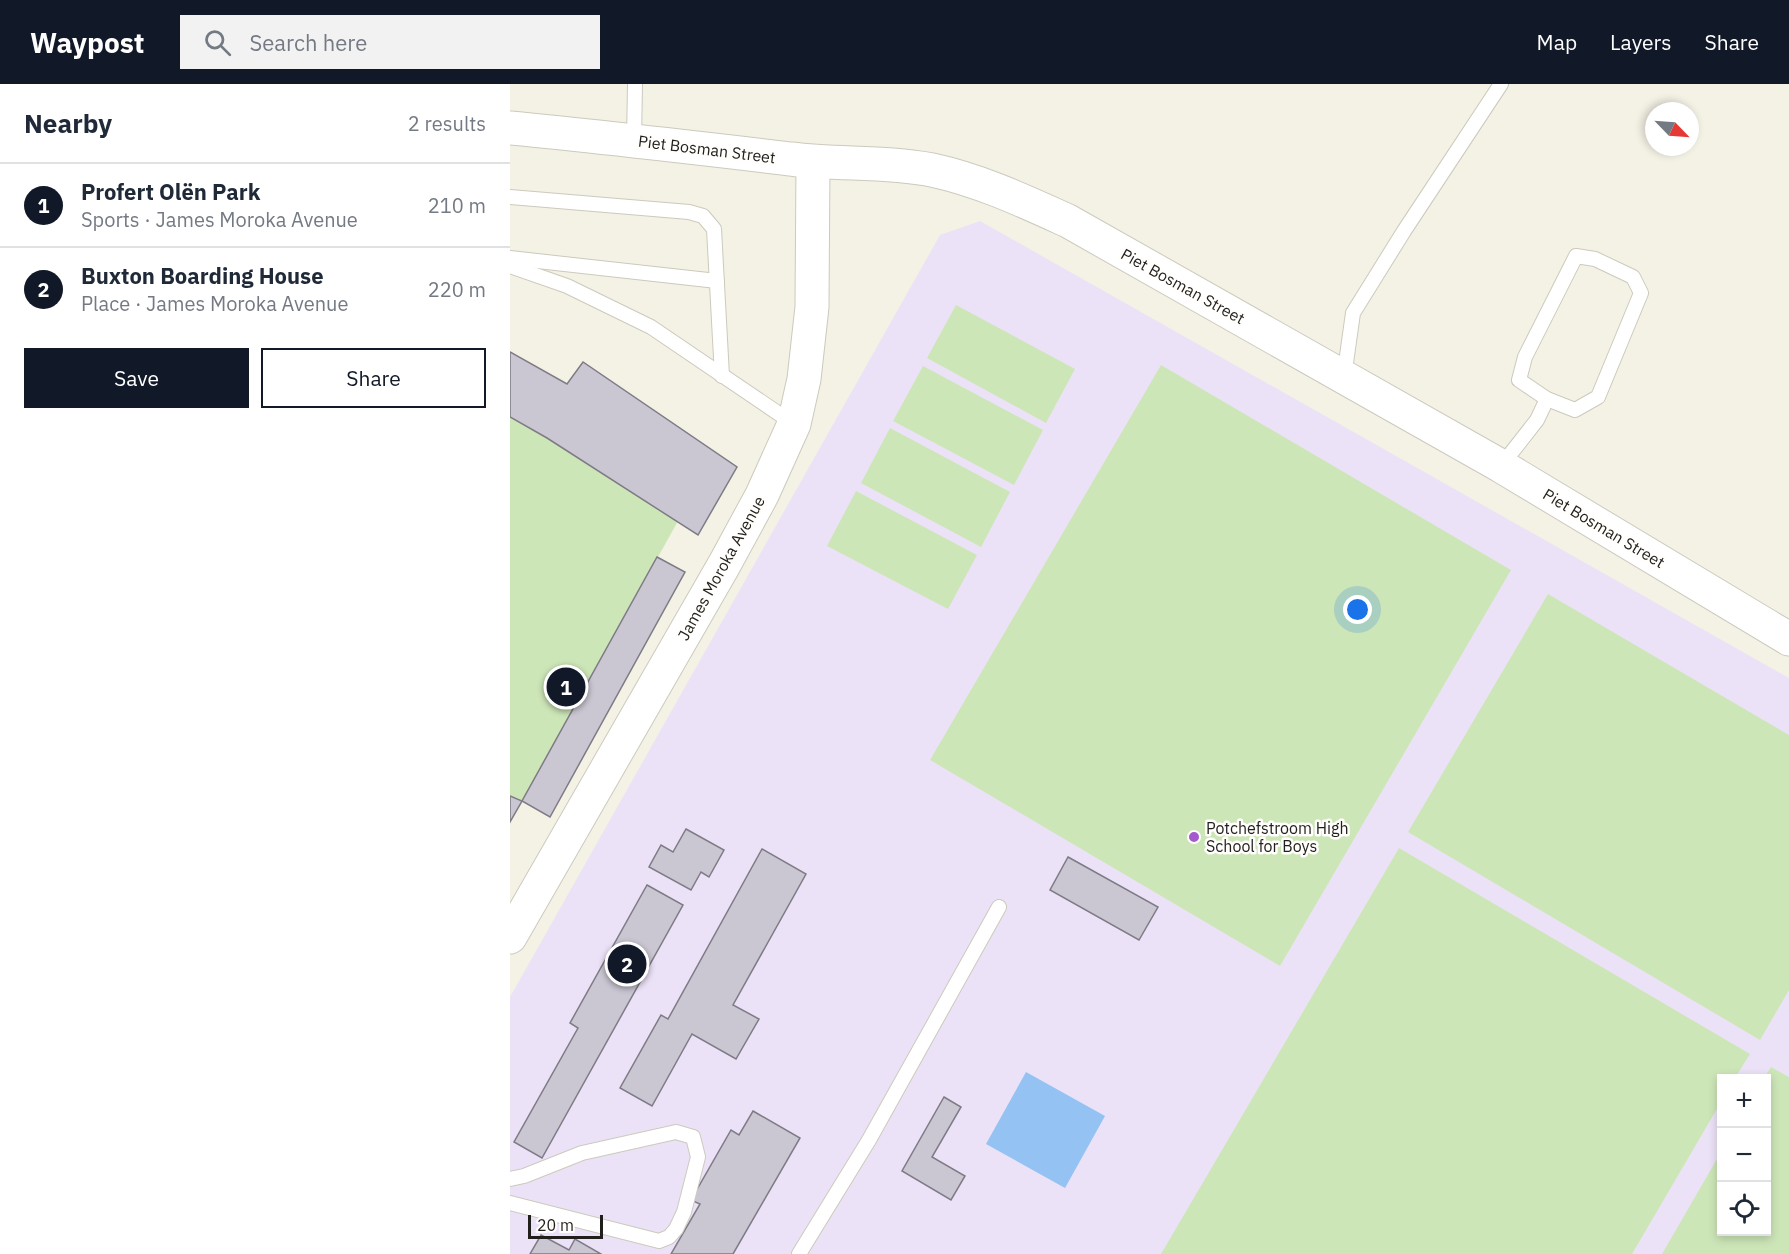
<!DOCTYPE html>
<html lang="en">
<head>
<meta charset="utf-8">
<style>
  body { margin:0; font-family:"IBM Plex Sans",sans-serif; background:#f2f2f3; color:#1f2937 }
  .controls { position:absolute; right:18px; bottom:18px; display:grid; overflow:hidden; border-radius:0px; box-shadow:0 3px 9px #0003 }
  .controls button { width:54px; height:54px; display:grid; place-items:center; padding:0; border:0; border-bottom:2px solid #e0e1e3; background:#fff; color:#1f2937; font:30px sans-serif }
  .compass { position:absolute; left:1135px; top:18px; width:54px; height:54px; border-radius:50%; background:#fff; box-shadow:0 3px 9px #0003; rotate:115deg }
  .scale { position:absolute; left:18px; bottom:15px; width:75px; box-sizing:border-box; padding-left:6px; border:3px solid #201f1b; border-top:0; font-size:16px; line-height:21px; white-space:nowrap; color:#201f1b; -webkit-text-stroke:4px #fffefc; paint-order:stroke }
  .you { position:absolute; left:848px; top:526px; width:21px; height:21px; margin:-15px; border:4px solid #fff; border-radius:50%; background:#1a73e8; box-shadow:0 0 0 9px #1a73e833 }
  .badge { display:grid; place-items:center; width:39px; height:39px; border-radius:50%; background:#111827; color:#fff; font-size:20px; font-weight:700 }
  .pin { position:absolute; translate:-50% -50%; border:3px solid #fff; box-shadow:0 2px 6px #0006 }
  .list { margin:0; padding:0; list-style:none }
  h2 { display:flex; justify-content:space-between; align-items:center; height:78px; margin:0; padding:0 24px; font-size:26px }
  h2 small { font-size:20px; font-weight:400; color:#747a83 }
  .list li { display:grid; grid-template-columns:39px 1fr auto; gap:18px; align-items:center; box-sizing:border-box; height:84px; padding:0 24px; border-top:2px solid #e0e1e3 }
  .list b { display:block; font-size:22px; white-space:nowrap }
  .list p { margin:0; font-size:20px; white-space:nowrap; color:#747a83 }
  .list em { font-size:20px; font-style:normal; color:#747a83 }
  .actions { display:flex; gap:12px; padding:18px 24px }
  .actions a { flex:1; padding:14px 0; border:2px solid #111827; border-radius:0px; text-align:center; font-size:21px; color:#111827 }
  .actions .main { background:#111827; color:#fff }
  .icon { flex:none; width:33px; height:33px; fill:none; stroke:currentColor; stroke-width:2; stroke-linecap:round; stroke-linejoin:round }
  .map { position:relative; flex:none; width:1279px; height:1170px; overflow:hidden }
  header { display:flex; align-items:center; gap:36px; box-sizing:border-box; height:84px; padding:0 30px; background:#111827; color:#fff }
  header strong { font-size:28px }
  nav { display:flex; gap:33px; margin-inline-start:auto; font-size:21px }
  .search { width:420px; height:54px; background:#f2f2f3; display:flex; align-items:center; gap:15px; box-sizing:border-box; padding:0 21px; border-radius:0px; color:#747a83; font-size:22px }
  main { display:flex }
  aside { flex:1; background:#fff }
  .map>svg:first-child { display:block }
  .education { fill:#ece2f7; fill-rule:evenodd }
  .green { fill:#cde6b8 }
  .water { fill:#93c2f3 }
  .building { fill:#cac7d3; stroke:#7e7b86; stroke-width:1.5 }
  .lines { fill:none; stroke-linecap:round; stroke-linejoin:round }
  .lane-casing { stroke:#cccabd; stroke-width:16 }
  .secondary-casing { stroke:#cccabd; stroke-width:35 }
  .lane { stroke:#fff; stroke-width:14 }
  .secondary { stroke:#fff; stroke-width:33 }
  .poi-dot { fill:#a459cc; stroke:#fffefc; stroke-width:2 }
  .labels { text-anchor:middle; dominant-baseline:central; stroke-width:5; stroke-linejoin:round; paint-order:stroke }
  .street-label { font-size:16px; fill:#201f1b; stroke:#fffefc }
  .poi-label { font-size:16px; fill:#201f1b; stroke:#fffefc; text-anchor:start }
</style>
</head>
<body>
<header>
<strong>Waypost</strong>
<div class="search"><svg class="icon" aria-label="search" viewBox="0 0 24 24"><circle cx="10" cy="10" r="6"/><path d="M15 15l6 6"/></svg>Search here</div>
<nav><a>Map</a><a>Layers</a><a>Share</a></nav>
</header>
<main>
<aside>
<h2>Nearby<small>2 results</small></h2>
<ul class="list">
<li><span class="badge">1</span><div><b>Profert Olën Park</b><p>Sports · James Moroka Avenue</p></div><em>210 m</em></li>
<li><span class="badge">2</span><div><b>Buxton Boarding House</b><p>Place · James Moroka Avenue</p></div><em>220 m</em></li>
</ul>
<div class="actions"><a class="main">Save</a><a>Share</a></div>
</aside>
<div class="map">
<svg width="1279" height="1170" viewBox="0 0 1279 1170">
  <rect width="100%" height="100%" fill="#f4f1e5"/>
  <!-- education -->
  <path class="education" d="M470,137L1279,594V1170H0V913L430,151ZM1212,994H1256V1148H1212Z"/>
  <!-- green -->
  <g class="green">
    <path d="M446,221L565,285L536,339L417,274Z"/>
    <path d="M0,268L57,300L73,278L227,383L188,451L168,437L148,473L175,488L40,733L12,717L0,738Z"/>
    <path d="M651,281L1001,486L770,882L420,676Z"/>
    <path d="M413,282L533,346L504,401L383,337Z"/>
    <path d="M380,344L500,408L471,463L351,399Z"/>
    <path d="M346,407L467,471L438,525L317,462Z"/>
    <path d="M1038,510L1279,651V906L1250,956L898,748Z"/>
    <path d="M889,764L1240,970L1225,994H1212L1211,1018L1122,1170H651Z"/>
    <path d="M1261,983L1279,993V1170H1152L1211,1068L1212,1148H1256V994H1254Z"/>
  </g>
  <!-- water -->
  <path class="water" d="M516,988L595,1032L555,1104L476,1060Z"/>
  <!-- building -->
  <g class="building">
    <path d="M0,268L57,300L73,278L227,383L188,451L37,354L0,333Z"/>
    <path d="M147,473L175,488L40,733L12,717Z"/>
    <path d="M0,712L12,717L0,738Z"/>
    <path d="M176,745L214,766L199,793L191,788L181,806L139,783L151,761L163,768Z"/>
    <path d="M252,765L296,790L223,921L249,935L226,975L182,950L142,1022L110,1004L151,931L158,935Z"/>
    <path d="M558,773L648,823L629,856L540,806Z"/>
    <path d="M137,801L173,821L32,1074L4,1058L68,944L60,939Z"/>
    <path d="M434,1013L451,1023L422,1073L455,1092L441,1116L392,1087Z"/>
    <path d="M243,1027L290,1054L223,1170H161L190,1120L181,1116L221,1046L229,1051Z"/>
    <path d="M31,1151L59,1166L65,1155L91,1170H20Z"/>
  </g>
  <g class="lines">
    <!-- lane casing -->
    <g class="lane-casing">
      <g id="lane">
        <path d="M124,56L125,0"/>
        <path d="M0,113L179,128L193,132L204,145L212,292"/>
        <path d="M1066,172L1085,175L1123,193L1131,209L1088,313L1065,326L1037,315L1009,296L1015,273Z"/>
        <path d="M0,174L207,197"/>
        <path d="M0,182L57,202L141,243L284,340"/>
        <path d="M834,293L843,229L894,147L991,0"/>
        <path d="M991,382L1027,336L1037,315"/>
        <path d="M0,1095L14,1092L72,1069L166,1048L183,1053L188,1073L174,1128L166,1145L159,1153L149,1157L0,1119"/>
        <path d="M289,1170L359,1056L489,823"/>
      </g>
    </g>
    <!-- secondary casing -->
    <g class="secondary-casing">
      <g id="secondary">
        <path d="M0,44C94,53 187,64 281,75C327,81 376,77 422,86C469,96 514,117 558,137L991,382L1279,555"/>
        <path d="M0,853L214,481L252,411L284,340L294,295L302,223L303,78"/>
      </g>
    </g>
    <!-- lane -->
    <use href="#lane" class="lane"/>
    <!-- secondary -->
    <use href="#secondary" class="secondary"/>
  </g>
  <!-- markers -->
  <circle class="poi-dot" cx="684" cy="753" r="6"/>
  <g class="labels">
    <!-- street labels -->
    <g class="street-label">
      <text transform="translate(197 65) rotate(7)">Piet Bosman Street</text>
      <text transform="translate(673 202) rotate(29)">Piet Bosman Street</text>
      <text transform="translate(1094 444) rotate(31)">Piet Bosman Street</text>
      <text transform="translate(211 484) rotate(-61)">James Moroka Avenue</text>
    </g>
    <!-- poi labels -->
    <g class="poi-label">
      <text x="696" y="744">Potchefstroom High<tspan x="696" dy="18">School for Boys</tspan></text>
    </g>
  </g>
</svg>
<div class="controls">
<button>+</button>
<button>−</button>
<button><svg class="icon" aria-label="locate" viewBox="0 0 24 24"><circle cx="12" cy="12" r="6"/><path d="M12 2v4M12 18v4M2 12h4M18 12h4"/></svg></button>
</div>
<svg class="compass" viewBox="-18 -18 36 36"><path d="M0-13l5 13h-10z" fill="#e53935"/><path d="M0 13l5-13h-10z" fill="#747a83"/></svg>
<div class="scale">20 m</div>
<div class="you"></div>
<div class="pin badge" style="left:56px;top:603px">1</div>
<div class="pin badge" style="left:117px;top:880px">2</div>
</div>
</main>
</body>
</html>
